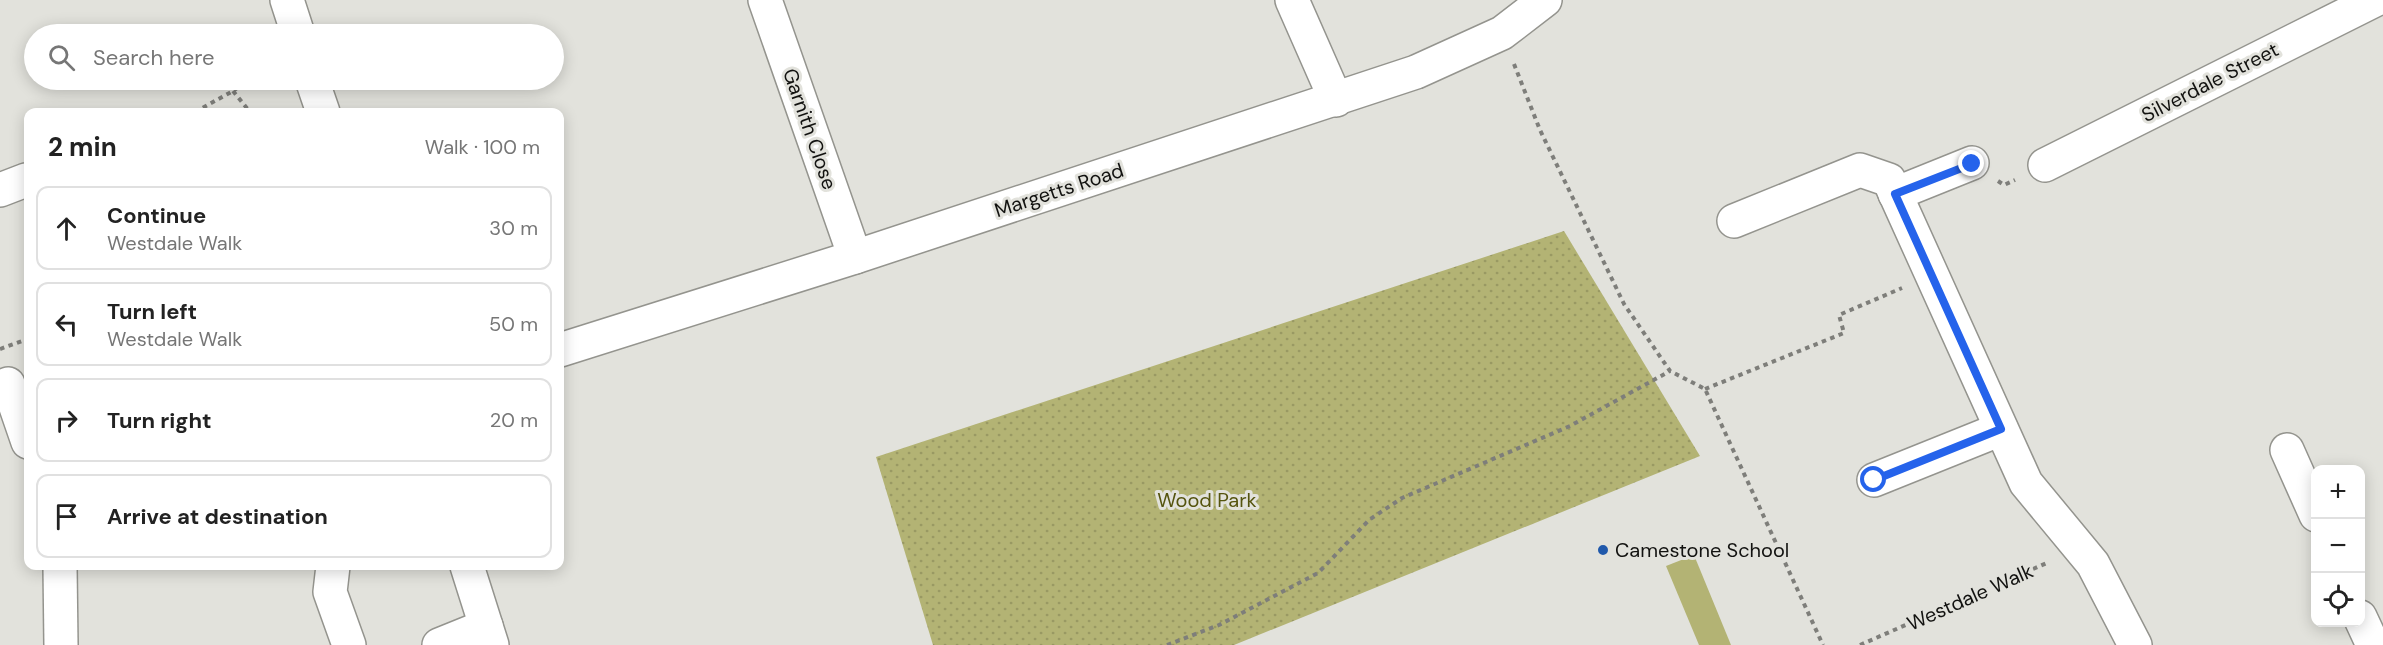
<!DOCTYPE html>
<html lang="en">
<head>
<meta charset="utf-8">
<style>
  body { margin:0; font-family:"DM Sans",sans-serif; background:#f6f6f6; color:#222 }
  .controls { position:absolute; right:18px; bottom:18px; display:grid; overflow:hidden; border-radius:12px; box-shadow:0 3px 15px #0003 }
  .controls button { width:54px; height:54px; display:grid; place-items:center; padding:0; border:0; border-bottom:2px solid #e0e0e0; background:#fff; color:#222; font:30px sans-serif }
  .stop { position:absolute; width:18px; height:18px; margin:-14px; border:4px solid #2563eb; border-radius:50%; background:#fff }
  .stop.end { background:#2563eb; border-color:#fff; box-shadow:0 2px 6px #0008 }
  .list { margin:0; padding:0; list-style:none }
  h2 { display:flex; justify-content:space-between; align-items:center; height:78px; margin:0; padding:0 24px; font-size:26px }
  h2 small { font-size:20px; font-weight:400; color:#767676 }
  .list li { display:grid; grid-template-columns:39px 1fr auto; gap:18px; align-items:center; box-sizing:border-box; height:84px; margin:0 12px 12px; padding:0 12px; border:2px solid #e0e0e0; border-radius:12px }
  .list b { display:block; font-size:22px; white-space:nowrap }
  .list p { margin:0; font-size:20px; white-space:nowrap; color:#767676 }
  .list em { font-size:20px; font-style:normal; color:#767676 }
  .icon { flex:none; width:33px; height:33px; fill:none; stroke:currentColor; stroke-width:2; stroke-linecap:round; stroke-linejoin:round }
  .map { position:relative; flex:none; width:2383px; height:645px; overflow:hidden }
  .search { position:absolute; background:#fff; box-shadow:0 3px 15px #0003; left:24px; top:24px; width:540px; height:66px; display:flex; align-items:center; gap:15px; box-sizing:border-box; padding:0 21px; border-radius:33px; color:#767676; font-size:22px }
  .panel { position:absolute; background:#fff; box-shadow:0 3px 15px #0003; left:24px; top:108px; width:540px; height:462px; border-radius:12px }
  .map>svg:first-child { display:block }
  .park { fill:url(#park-dots) }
  .garden { fill:#b3b374 }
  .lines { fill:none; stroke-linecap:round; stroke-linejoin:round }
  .minor-casing { stroke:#94948e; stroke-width:36 }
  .path { stroke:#7e7e7a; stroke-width:4; stroke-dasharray:4.5 4.5; stroke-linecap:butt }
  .minor { stroke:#fff; stroke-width:33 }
  .route { stroke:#2563eb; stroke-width:8 }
  .poi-dot { fill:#2059ab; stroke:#e2e2dc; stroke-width:2 }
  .labels { text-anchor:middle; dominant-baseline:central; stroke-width:6; stroke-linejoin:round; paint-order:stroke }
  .street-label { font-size:20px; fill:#121210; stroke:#e2e2dc }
  .park-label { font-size:20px; fill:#55540f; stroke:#e2e2dc }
  .poi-label { font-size:20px; fill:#121210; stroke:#e2e2dc; text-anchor:start }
</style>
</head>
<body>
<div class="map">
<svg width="2383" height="645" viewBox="0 0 2383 645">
  <defs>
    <pattern id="park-dots" width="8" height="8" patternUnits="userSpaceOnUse" patternTransform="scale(1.5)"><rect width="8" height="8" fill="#b3b374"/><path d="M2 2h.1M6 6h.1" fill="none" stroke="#999963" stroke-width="1.8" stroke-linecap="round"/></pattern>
  </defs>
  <rect width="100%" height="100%" fill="#e2e2dc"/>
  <!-- park -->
  <path class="park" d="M1564,231L1700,456L1234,645H933L876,457Z"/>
  <!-- garden -->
  <path class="garden" d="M1694,555L1731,645H1699L1666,566Z"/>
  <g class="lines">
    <!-- minor casing -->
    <g class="minor-casing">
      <g id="minor">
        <path d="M287,0L298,34"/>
        <path d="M765,0L855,257"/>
        <path d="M1292,0L1336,100"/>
        <path d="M312,80L323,112"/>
        <path d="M2045,165L2375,0"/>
        <path d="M0,190L26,180"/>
        <path d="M1895,194L1972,163"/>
        <path d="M1734,221L1860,170L1889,180L2026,483L2093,564L2135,645"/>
        <path d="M560,350L855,257L1416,72L1502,33L1545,0"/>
        <path d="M8,384L28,442"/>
        <path d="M2287,450L2316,515"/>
        <path d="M1874,480L2001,429"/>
        <path d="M60,566L61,645"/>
        <path d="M333,566L330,592L349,645"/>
        <path d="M467,566L492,645"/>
        <path d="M2360,617L2373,645"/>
        <path d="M439,645L486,626"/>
      </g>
    </g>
    <!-- path -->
    <g class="path">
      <path d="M1514,64L1540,130L1624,304L1670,371L1705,389L1823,645"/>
      <path d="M233,91L250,112"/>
      <path d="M195,112L233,91L248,80"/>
      <path d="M1998,181L2004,185L2015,180"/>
      <path d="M0,349L28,339"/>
      <path d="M1705,389L1844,333L1839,315L1902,288"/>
      <path d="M237,566L238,568"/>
      <path d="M1167,645L1219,625L1318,573L1369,520L1402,498L1570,426L1670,371"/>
      <path d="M1860,645L2049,562"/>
    </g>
    <!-- minor -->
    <use href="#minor" class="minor"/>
  </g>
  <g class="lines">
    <!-- route -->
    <path class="route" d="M1874,480L2001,429L1895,194L1972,164"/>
  </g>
  <!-- markers -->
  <circle class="poi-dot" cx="1603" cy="550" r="6"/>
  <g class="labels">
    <!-- street labels -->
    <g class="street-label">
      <text transform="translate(2210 82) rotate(-27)">Silverdale Street</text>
      <text transform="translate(810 129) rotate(71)">Garnith Close</text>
      <text transform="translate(1059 190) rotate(-18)">Margetts Road</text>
      <text transform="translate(1970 597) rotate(-24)">Westdale Walk</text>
    </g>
    <!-- park labels -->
    <g class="park-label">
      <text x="1207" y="500">Wood Park</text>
    </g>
    <!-- poi labels -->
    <g class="poi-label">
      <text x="1615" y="550">Camestone School</text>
    </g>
  </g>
</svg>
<div class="controls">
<button>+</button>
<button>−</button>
<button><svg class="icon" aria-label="locate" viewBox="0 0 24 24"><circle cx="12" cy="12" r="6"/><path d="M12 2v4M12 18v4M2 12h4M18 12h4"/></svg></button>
</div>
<div class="stop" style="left:1874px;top:480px"></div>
<div class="stop end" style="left:1972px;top:164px"></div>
<div class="search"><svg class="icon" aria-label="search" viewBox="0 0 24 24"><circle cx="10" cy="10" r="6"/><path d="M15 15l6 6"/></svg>Search here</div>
<section class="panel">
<h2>2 min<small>Walk · 100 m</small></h2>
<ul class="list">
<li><svg class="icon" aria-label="ahead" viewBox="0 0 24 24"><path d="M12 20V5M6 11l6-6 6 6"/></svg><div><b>Continue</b><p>Westdale Walk</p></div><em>30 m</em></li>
<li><svg class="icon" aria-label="left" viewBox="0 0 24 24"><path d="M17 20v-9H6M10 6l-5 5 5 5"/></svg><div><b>Turn left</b><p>Westdale Walk</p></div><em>50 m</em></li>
<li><svg class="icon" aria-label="right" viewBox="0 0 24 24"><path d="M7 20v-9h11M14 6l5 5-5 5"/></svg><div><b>Turn right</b></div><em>20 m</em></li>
<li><svg class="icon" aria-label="arrive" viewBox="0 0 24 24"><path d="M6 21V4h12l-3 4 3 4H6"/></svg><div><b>Arrive at destination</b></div></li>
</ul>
</section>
</div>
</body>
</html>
